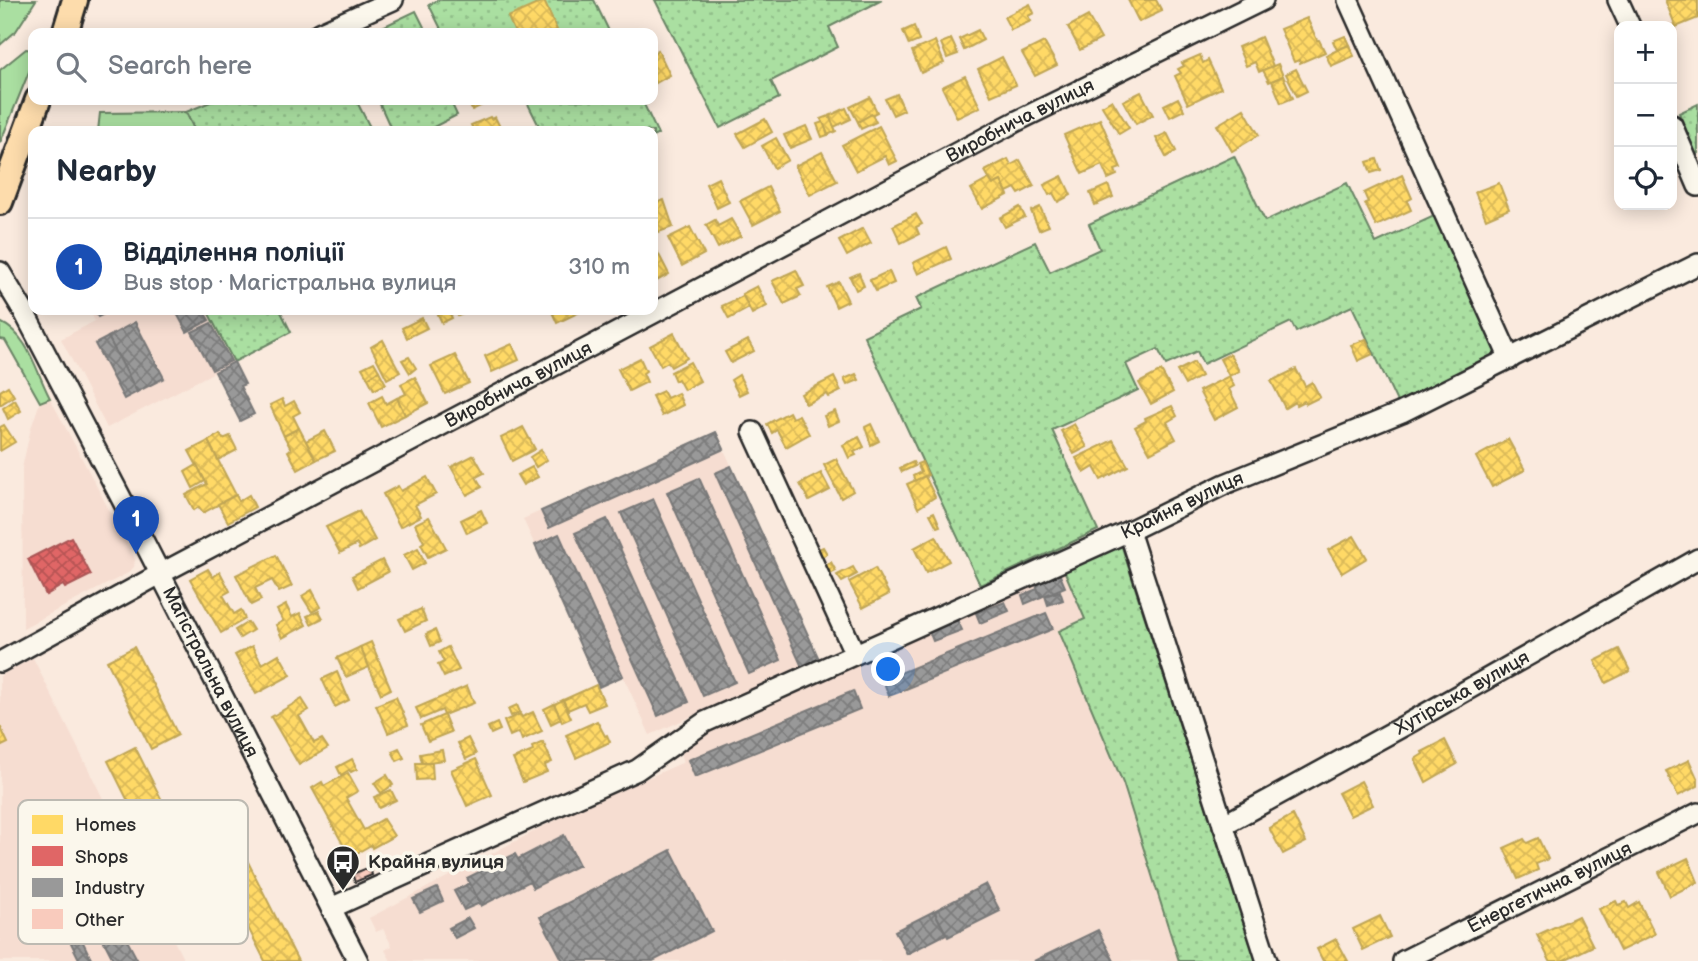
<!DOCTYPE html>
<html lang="en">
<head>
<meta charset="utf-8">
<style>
  body { margin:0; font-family:"Balsamiq Sans",sans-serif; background:#f6f6f7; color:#1f2937 }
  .controls { position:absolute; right:21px; top:21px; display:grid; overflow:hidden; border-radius:14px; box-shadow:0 4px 18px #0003 }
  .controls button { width:63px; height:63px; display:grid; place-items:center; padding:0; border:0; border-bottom:2px solid #e0e1e3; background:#fff; color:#1f2937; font:35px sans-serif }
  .you { position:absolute; left:889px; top:670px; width:24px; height:24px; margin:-18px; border:5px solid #fff; border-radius:50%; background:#1a73e8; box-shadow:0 0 0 10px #1a73e833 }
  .badge { display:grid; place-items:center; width:46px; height:46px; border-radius:50%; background:#111827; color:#fff; font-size:23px; font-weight:700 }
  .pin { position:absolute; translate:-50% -58px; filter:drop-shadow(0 2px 4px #0008) }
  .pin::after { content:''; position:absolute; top:37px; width:24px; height:21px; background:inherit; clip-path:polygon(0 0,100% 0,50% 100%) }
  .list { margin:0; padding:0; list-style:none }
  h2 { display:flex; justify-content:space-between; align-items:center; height:91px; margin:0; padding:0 28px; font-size:30px }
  h2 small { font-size:23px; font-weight:400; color:#747a83 }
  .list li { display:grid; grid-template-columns:46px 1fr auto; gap:21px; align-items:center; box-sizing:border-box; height:98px; padding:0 28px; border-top:2px solid #e0e1e3 }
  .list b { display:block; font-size:26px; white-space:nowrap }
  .list p { margin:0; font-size:23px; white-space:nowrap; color:#747a83 }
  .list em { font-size:23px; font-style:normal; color:#747a83 }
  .icon { flex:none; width:38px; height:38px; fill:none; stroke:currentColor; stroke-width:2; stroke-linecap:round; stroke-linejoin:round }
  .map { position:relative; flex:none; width:1698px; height:961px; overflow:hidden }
  .search { position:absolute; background:#fff; box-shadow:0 4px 18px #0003; left:28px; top:28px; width:630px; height:77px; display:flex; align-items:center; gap:18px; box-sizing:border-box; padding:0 24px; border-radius:14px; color:#747a83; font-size:26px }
  .panel { position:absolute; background:#fff; box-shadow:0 4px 18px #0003; left:28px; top:126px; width:630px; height:189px; border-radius:14px }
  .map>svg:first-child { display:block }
  .built { fill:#f6ddd1 }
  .green { fill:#aadfa1; stroke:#6a8566; stroke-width:2 }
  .garden { fill:url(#garden-dots); stroke:#6a8566; stroke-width:2 }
  .homes { fill:url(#homes-cross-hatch); stroke:#bfa554; stroke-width:2 }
  .shops { fill:url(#shops-cross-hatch); stroke:#aa5454; stroke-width:2 }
  .industry { fill:url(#industry-cross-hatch); stroke:#787878; stroke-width:2 }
  .building { fill:url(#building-cross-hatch); stroke:#2b2b2b; stroke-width:2 }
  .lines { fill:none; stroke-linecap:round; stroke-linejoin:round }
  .minor-casing { stroke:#2b2b2b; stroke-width:24 }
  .major-casing { stroke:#2b2b2b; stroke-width:30 }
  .minor { stroke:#fbf7ec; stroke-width:19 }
  .major { stroke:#fddcac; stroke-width:24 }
  .labels { text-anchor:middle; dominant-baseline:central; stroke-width:7; stroke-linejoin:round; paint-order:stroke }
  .street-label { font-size:19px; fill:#2b2b2b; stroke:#fbf7ec }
  .poi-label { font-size:19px; font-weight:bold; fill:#2b2b2b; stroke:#fbf7ec; text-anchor:start }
  .key { fill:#fbf7ec; stroke:#bdbab2; stroke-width:2 }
  .key-label { font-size:19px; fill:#2b2b2b }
</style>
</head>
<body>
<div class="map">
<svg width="1698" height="961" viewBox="0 0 1698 961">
  <defs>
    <pattern id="garden-dots" width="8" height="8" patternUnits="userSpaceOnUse" patternTransform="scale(1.75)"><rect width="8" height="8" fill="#aadfa1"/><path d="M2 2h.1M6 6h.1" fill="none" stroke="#92c08b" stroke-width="1.8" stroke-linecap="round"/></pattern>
    <pattern id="homes-cross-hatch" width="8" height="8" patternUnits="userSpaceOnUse" patternTransform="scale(1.75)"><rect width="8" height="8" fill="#ffd966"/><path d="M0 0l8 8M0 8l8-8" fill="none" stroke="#dbba59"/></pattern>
    <pattern id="shops-cross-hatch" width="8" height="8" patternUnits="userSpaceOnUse" patternTransform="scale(1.75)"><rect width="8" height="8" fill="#e06666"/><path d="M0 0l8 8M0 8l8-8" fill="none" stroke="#b65454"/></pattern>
    <pattern id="industry-cross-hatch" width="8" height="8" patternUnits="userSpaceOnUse" patternTransform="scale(1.75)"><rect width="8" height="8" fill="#999"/><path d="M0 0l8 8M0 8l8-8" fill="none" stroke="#7d7d7d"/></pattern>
    <pattern id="building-cross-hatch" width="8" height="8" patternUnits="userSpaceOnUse" patternTransform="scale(1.75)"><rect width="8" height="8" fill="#f9cbbd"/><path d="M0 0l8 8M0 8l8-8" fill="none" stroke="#d6aea3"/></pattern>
  </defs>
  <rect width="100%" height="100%" fill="#faeade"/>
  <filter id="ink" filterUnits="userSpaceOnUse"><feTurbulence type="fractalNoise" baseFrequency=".0143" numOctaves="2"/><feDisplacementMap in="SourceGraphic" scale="14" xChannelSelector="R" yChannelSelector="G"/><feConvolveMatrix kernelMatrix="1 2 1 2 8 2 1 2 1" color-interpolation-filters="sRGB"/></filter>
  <g filter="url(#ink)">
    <!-- built -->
    <g class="built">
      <path d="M89,310H207L234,362L107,428L61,339L95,321Z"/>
      <path d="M50,398L135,559L134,567L128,573L23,628L22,468L31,428L40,402Z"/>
      <path d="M716,432L819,659L650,735L623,676L599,687L523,519Z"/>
      <path d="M1064,570L1085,619L1059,631L1123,783L1179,961H391L385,950L392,946L383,929L376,932L369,918L573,811L684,762L679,749L708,729Z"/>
      <path d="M33,658L184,961H0V676Z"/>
    </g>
    <!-- green -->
    <g class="green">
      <path d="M0,0H36L16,31L0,45Z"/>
      <path d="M26,49L33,50V62L0,143V70Z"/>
      <path d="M186,112L195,131H98L100,113Z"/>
      <path d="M0,322C29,335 36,372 50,398L40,402L5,340L0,339Z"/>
    </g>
    <!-- garden -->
    <g class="garden">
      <path d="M438,0H594L610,33H443L429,5Z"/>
      <path d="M655,0H882L829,27L838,47L771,81L779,98L720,128Z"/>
      <path d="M416,11L427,33H370Z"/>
      <path d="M215,100H356L372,131H195L186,112Z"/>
      <path d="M378,100H450L457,115L426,131H392Z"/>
      <path d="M526,100H642L658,134L653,137V131H535L540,128Z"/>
      <path d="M1698,104V158L1679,113Z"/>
      <path d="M1234,156L1265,221L1347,183L1376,243L1434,216L1498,354L1397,402L1352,306L1296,332L1291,322L1203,364L1197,351L1166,365L1158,349L1126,364L1138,390L1052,430L1098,530L980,585L864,336L921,309L916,298L1035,242L1050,272L1100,249L1089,224Z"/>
      <path d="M207,310H280L291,332L234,362Z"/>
      <path d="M1121,544L1256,961H1179L1123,783L1059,631L1085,619L1064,570Z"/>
    </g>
    <!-- homes -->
    <g class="homes">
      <path d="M1128,0H1156L1162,11L1139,22Z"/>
      <path d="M1665,0H1698V18L1676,27Z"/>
      <path d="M544,1L557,30L548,33H515L508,17Z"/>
      <path d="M1030,4L1034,13L1028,16L1031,21L1011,30L1004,17Z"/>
      <path d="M1088,16L1101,39L1080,50L1068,27Z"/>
      <path d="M1307,18L1317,40H1319L1325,52L1300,63L1299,60L1294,62L1280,29Z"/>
      <path d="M914,26L919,41L909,45L903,31Z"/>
      <path d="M978,30L983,40L964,50L959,39Z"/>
      <path d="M1345,36L1349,45L1337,50L1333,41Z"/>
      <path d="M1261,37L1273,66L1259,72L1255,62L1246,66L1238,47Z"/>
      <path d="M951,39L958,54L947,58L941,43Z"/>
      <path d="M935,41L944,63L921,73L912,51Z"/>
      <path d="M1044,42L1057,65L1035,76L1022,53Z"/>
      <path d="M1349,45L1354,56L1331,66L1326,55Z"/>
      <path d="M658,50L670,75L654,84L653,53Z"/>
      <path d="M1200,55L1203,63L1208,60L1221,88L1188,104L1175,76L1181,73L1178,69L1184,66L1182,63Z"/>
      <path d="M1002,57L1016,85L991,96L978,69Z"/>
      <path d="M1278,64L1283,76L1269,82L1263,70Z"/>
      <path d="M1296,69L1307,91L1297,96L1286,74Z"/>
      <path d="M965,76L980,107L957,118L942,87Z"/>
      <path d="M1283,76L1293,98L1281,103L1272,81Z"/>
      <path d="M1141,92L1153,115L1136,124L1123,101Z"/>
      <path d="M897,94L904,110L893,115L885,99Z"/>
      <path d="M870,97L877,112L858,122L850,107Z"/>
      <path d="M1178,98L1184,110L1170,117L1164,105Z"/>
      <path d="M467,100H493L472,110Z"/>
      <path d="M1112,100L1129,128L1119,134L1102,106Z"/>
      <path d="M846,108L851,119L834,127L829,116Z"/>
      <path d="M1244,109L1259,135L1232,151L1217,125Z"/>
      <path d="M872,114L876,122L861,129L858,122Z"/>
      <path d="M829,116L836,131L828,135L821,119Z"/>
      <path d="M490,117L491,119L495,117L501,129L474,131L471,125Z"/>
      <path d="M765,119L772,132L745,147L737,134Z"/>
      <path d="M1100,119L1121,168L1115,170L1117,175L1108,179L1102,165L1082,174L1064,135Z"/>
      <path d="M823,122L828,135L822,137L817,124Z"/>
      <path d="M806,126L812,139L790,148L784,135Z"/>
      <path d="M879,126L897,161L889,165L885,156L856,171L842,145Z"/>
      <path d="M1167,133L1176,151L1166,157L1156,138Z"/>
      <path d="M776,138L788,160L774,168L762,146Z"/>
      <path d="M822,152L837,181L810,195L795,166Z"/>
      <path d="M1008,159L1011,165L1020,160L1034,186L1019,194L1015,188L1007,192L1001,181L993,185L985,171Z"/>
      <path d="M1377,159L1381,170L1371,173L1367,162Z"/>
      <path d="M1402,175L1412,198L1407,201L1411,210L1376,226L1365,203L1368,202L1364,193Z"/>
      <path d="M1062,176L1071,195L1058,202L1053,193L1049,195L1044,185Z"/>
      <path d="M718,178L729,202L717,208L706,184Z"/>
      <path d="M989,179L993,185L1001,181L1008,195L982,209L971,189Z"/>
      <path d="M1499,183L1509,209L1486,219L1475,192Z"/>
      <path d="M1108,185L1113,197L1095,205L1090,193Z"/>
      <path d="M768,187L780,211L753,225L740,201Z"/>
      <path d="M664,200L673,227L659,232L653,215V204Z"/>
      <path d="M1020,207L1025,217L1005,227L1000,218Z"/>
      <path d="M1040,207L1049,226L1039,230L1031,211Z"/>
      <path d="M916,214L922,224L916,227L919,234L901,243L893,226Z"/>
      <path d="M731,219L741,236L718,248L706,225L715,220L718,226Z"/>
      <path d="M690,227L704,254L682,266L668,238Z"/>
      <path d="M863,228L871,243L847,256L839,241Z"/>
      <path d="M946,247L951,259L918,274L913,263Z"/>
      <path d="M657,251L669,274L653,283V253Z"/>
      <path d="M796,270L804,286L797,289L801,296L784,304L772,281Z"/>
      <path d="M889,271L894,283L876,291L870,280Z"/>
      <path d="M859,273L864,286L856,290L850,277Z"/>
      <path d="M839,282L848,301L836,307L827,287Z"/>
      <path d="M757,286L767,306L752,314L742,294Z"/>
      <path d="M743,296L749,308L729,319L722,306Z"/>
      <path d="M436,310H448L452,318L442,323Z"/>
      <path d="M455,310H473L458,316Z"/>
      <path d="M557,310H581L582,311L557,323L552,312Z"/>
      <path d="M422,318L427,328L407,338L402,328Z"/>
      <path d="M674,333L687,358L671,367L668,362L661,366L650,346Z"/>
      <path d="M1366,339L1373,354L1358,361L1351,345Z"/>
      <path d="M383,340L400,372L387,379L371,347Z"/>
      <path d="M748,340L754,351L731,363L725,352Z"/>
      <path d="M512,344L519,360L492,372L485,356Z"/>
      <path d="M1230,354L1239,371L1229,376L1220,359Z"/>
      <path d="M455,355L469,383L445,394L431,366Z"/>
      <path d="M409,357L416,368L410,373L402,360Z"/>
      <path d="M640,358L646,371L643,373L647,382L629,391L618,369Z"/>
      <path d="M374,362L379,371L368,378L362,368Z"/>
      <path d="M690,362L700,381L684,390L678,379L675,381L671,372Z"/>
      <path d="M1194,362L1201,376L1185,385L1177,371Z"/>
      <path d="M1296,369L1305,386L1312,382L1320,397L1306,404L1304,401L1296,405L1295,402L1285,408L1271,381Z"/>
      <path d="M379,371L386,384L374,390L368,378Z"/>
      <path d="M1161,371L1173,392L1151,404L1139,383Z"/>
      <path d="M856,374L859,380L847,385L844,379Z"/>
      <path d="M739,375L747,391L739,395L731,380Z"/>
      <path d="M1229,376L1234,386L1229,389L1238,407L1214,420L1199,391Z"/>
      <path d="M415,377L428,403L405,415L397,398L406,394L401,384Z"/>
      <path d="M834,377L841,391L829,397L827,394L806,404L801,394Z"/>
      <path d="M8,386L14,396L0,405V391Z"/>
      <path d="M663,391L667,398L678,393L683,405L662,416L652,396Z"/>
      <path d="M382,396L386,404L397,398L405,415L381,427L369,403Z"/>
      <path d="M282,399L285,406L294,401L300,412L293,416L299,428L284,436L270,405Z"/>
      <path d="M15,400L21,411L8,419L3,408Z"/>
      <path d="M1172,406L1177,416L1167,422L1176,439L1150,453L1135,427L1146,421L1145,418Z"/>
      <path d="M835,411L839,421L828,426L824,416Z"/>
      <path d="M789,412L792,418L799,415L809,434L786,447L777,430L772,433L767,424Z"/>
      <path d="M871,424L879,441L871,445L865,427Z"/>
      <path d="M1074,424L1087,447L1074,454L1061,431Z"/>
      <path d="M4,425L15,442L0,451V427Z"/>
      <path d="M523,427L535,449L512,461L501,438Z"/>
      <path d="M299,428L316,460L298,470L288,451L291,449L284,436Z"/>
      <path d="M325,431L335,451L316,460L306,441Z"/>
      <path d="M220,434L223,439L230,436L237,450L218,460L208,441Z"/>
      <path d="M859,437L864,447L854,452L856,455L849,458L843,445Z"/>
      <path d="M1508,439L1525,470L1492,487L1476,457Z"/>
      <path d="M1113,440L1128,466L1101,480L1094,467L1084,473L1076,458Z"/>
      <path d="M208,441L236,495L203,513L199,507L194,510L186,495L207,484L189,451Z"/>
      <path d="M541,450L547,460L536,467L530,457Z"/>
      <path d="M474,455L484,473L476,477L482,487L467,495L451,467Z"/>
      <path d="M836,459L853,491L841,498L824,465Z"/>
      <path d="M913,462L915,466L902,472L900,468Z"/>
      <path d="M922,462L928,475L915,481L913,476L921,472L917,464Z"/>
      <path d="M197,465L205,481L193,488L185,472Z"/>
      <path d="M532,467L538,477L523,485L517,475Z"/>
      <path d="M821,473L830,490L809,501L800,484Z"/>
      <path d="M925,476L935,497L918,508L907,484Z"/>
      <path d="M427,477L436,494L415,505L421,516L400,527L383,494L398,486L401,491Z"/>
      <path d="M236,495L239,501L249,495L255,507L228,522L218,504Z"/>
      <path d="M481,510L487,523L467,533L461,520Z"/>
      <path d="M359,511L375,540L359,549L357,544L340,553L326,527Z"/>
      <path d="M934,512L940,526L937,527L930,514Z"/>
      <path d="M429,517L446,548L428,557L421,544L424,542L415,524Z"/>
      <path d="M936,536L949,561L926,573L914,548Z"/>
      <path d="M1354,536L1367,558L1342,573L1328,550Z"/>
      <path d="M823,547L827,554L820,558L816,550Z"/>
      <path d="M418,548L425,563L412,570L404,555Z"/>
      <path d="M276,555L292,586L279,592L272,580L255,588L261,600L251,605L236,575Z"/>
      <path d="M382,560L388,572L358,588L352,576Z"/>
      <path d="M831,562L836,571L828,575L824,566Z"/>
      <path d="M853,567L857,574L842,582L837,575Z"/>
      <path d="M875,568L889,594L863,608L849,582Z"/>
      <path d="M208,569L213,577L220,572L230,591L223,595L234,614L241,610L245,619L221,633L190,579Z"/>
      <path d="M312,590L321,607L312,612L302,596Z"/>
      <path d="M286,605L292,617L300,613L306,625L282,638L276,625L283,621L277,610Z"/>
      <path d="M421,609L426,621L405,631L399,619Z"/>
      <path d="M319,611L323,618L311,624L307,616Z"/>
      <path d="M248,622L253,630L240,638L235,630Z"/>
      <path d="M435,630L440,642L431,646L426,634Z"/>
      <path d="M371,642L391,689L381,694L360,647Z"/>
      <path d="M252,646L262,664L279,654L291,675L256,694L235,655Z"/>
      <path d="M134,647L178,735L151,749L107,661Z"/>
      <path d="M360,647L369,667L346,677L337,658Z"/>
      <path d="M448,647L459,670L444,677L438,665L444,662L439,652Z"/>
      <path d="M1619,649L1630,671L1606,683L1595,661Z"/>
      <path d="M337,672L349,700L335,707L322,679Z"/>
      <path d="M596,685L605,704L588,711L584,703L568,710L563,700Z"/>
      <path d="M467,686L474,703L444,715L442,710L421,719L416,708Z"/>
      <path d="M396,697L408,725L388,733L376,705Z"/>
      <path d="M302,699L309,710L299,716L314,743L322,739L328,748L299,765L271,717Z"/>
      <path d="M563,700L571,718L562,722L554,704Z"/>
      <path d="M554,704L561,719L551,724L544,709Z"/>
      <path d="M517,705L520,712L511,716L508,709Z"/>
      <path d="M533,712L542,731L522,740L519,732L510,736L504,721L520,714L522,717Z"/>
      <path d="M444,715L451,732L428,741L421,725Z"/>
      <path d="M597,721L605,736L607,735L610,742L576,758L566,735Z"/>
      <path d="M497,723L500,730L491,734L488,727Z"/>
      <path d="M0,726L8,743L0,747Z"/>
      <path d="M468,738L476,754L466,759L458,743Z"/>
      <path d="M1445,740L1457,764L1426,782L1415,759L1423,754L1422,752Z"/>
      <path d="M543,742L552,762L545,765L547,772L523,782L513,759L533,751L532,747Z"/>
      <path d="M135,747L180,836L152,849L108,761Z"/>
      <path d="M399,748L404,758L397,761L392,751Z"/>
      <path d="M442,750L444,760L422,763L420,754Z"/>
      <path d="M352,759L357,769L351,772L349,770L341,775L337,767Z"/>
      <path d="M476,759L492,795L467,806L451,770Z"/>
      <path d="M1689,760L1698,780V786L1678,796L1666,771Z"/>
      <path d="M416,763H432L433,779L417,780Z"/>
      <path d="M348,773L358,791L346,798L364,830L383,819L394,836L372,848L371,845L350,857L312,788L322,782L324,786Z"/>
      <path d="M387,775L393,785L381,793L374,783Z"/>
      <path d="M1361,781L1373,805L1350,816L1338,793Z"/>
      <path d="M391,790L396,800L379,808L374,797Z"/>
      <path d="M1293,815L1306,842L1283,854L1269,828Z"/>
      <path d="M1538,838L1548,859L1536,864L1538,870L1518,879L1504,848L1524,839L1527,843Z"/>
      <path d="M243,852L298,961H265L217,866Z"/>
      <path d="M1688,858L1698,882L1670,896L1659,872Z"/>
      <path d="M1616,901L1618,905L1626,902L1629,908L1639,902L1655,934L1620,951L1599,909Z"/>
      <path d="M1380,916L1390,937L1363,950L1353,929Z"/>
      <path d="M1578,916L1593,946L1562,961H1550L1537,935Z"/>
      <path d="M1336,939L1348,961H1323L1317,949Z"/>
    </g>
    <!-- shops -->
    <path class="shops" d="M71,537L91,575L65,588L63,585L46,595L28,559Z"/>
    <!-- industry -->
    <g class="industry">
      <path d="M94,310H112L98,317Z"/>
      <path d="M175,310H203L209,320L187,332Z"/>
      <path d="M135,322L164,378L137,392L108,337Z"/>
      <path d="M211,323L231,361L212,370L192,332Z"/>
      <path d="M108,337L137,392L124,399L95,344Z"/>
      <path d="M234,362L245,384L240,386L254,414L240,421L215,372Z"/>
      <path d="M716,432L724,449L549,528L541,511Z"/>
      <path d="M731,466L819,659L802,667L715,473Z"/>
      <path d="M699,478L781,660L749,674L667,492Z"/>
      <path d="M653,499L735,682L703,696L621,513Z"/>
      <path d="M607,519L689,702L658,716L575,533Z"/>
      <path d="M559,534L623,676L599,687L535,545Z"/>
      <path d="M1059,573L1065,587L1041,597L1035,583Z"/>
      <path d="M1037,589L1041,597L1025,604L1022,595Z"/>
      <path d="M1060,591L1063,600L1048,605L1045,596Z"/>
      <path d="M1005,602L1009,611L980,623L976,613Z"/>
      <path d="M1046,613L1053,629L889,696L883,680Z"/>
      <path d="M957,620L962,630L933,641L929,631Z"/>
      <path d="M853,691L860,709L695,777L688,760Z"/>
      <path d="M564,835L579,865L533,888L518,859Z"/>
      <path d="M671,850L712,931L653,961H563L540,917Z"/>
      <path d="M515,854L530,881L481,906L467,878Z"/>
      <path d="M470,883L480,903L464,910L454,891Z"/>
      <path d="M986,884L1000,911L948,937L934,911Z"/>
      <path d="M437,888L443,901L420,912L413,899Z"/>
      <path d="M934,911L946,934L907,954L895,931Z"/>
      <path d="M114,916L138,961H114L96,926Z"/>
      <path d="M468,918L474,928L455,938L449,928Z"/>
      <path d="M1098,930L1114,961H1034Z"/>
      <path d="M81,938L92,961H80L71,943Z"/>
    </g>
    <!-- building -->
    <path class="building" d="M370,867L372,875L355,882L352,874Z"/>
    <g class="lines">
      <!-- minor casing -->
      <g class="minor-casing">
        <g id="minor">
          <path d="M1348,0L1510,359"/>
          <path d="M1618,0L1630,26"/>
          <path d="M319,33L393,0"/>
          <path d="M1672,125L1698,186"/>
          <path id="s1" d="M0,272L23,310L142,538L358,961"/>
          <path d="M753,432L855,654"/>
          <path d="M1129,531L1267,961"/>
          <path id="s2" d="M0,662L160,574L1017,121L1263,0"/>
          <path id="s3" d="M1223,825L1409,723L1698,559"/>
          <path id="s4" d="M331,908L637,770L705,722L1129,531L1225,484L1402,412L1698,264"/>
          <path id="s5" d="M1403,961L1698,813"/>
        </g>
      </g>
      <!-- major casing -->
      <g class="major-casing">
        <g id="major">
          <path d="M65,33L75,0"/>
          <path d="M0,202L38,100"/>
        </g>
      </g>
      <!-- minor -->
      <use href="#minor" class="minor"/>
      <!-- major -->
      <use href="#major" class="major"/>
    </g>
  </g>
  <!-- icons -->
  <defs>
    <g id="bus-pin" transform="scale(1.75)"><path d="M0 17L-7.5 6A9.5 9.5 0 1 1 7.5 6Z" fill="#2b2b2b" stroke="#fbf7ec"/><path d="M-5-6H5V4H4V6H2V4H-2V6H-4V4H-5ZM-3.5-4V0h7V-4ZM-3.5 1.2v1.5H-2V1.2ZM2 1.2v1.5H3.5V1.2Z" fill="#fff"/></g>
  </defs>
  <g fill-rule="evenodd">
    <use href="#bus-pin" x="343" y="862"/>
  </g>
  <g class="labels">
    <!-- street labels -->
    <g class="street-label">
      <text stroke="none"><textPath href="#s2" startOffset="1155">Виробнича вулиця</textPath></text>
      <text stroke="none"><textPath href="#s2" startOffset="588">Виробнича вулиця</textPath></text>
      <text stroke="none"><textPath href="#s4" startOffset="943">Крайня вулиця</textPath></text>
      <text stroke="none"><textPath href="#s1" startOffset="452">Магістральна вулиця</textPath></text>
      <text stroke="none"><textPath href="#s3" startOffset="273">Хутірська вулиця</textPath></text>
      <text stroke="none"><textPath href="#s5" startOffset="164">Енергетична вулиця</textPath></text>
    </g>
    <!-- poi labels -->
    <g class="poi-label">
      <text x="368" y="862">Крайня вулиця</text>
    </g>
  </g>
  <!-- legend -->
  <rect x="18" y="800" width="230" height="144" rx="10" class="key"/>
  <rect x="32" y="815" width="31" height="19" fill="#ffd966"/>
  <rect x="32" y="846" width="31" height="20" fill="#e06666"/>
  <rect x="32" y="878" width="31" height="19" fill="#999"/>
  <rect x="32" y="909" width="31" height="20" fill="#f9cbbd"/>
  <g class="key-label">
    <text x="75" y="831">Homes</text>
    <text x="75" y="863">Shops</text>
    <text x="75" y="894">Industry</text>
    <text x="75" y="926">Other</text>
  </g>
</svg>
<div class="controls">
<button>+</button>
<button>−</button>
<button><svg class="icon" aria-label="locate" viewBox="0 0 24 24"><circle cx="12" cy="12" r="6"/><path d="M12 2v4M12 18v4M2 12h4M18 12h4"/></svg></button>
</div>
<div class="you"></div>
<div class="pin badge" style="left:136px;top:554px;background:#1a4fb4">1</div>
<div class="search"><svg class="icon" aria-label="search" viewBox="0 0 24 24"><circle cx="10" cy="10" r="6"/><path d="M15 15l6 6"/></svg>Search here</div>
<section class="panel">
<h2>Nearby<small></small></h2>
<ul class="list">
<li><span class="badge" style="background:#1a4fb4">1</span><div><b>Відділення поліції</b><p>Bus stop · Магістральна вулиця</p></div><em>310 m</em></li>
</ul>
</section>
</div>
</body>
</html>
